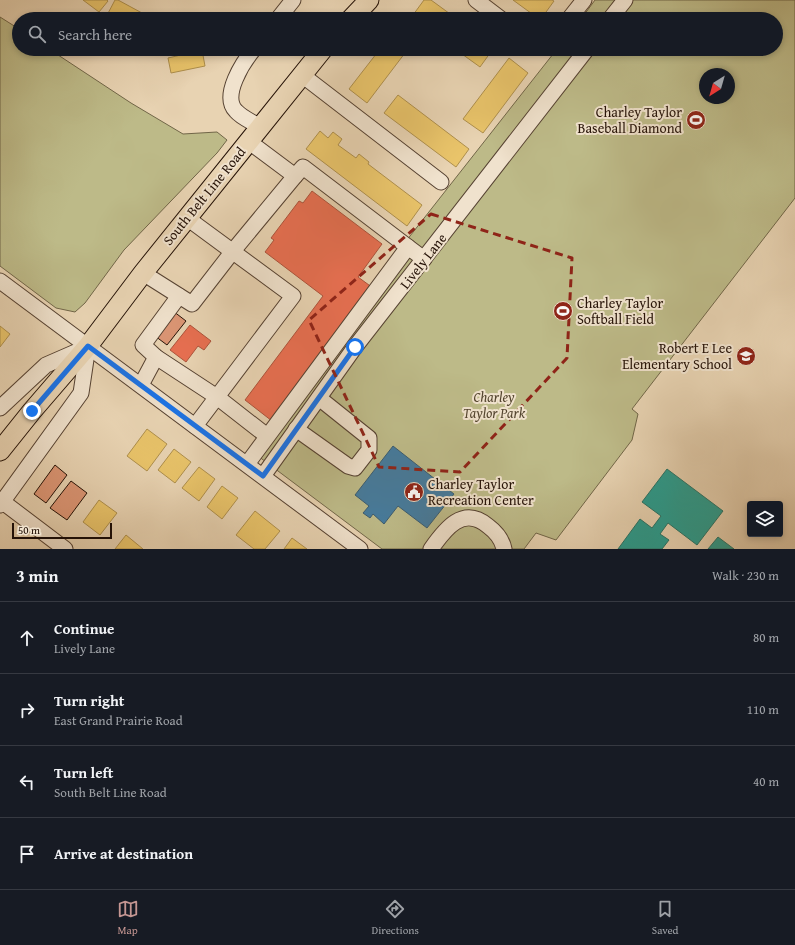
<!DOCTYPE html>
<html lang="en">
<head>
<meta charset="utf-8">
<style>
  body { margin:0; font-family:"Gentium Book Plus",serif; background:#20242c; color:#f1f3f6 }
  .controls { position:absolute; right:12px; bottom:12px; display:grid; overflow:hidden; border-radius:4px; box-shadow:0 2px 6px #0003 }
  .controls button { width:36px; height:36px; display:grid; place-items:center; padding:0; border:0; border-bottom:1px solid #363941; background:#171b24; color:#f1f3f6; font:20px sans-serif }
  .compass { position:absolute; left:699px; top:68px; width:36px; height:36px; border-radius:50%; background:#171b24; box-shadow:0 2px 6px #0003; rotate:217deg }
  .scale { position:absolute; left:12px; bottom:10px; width:100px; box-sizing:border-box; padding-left:4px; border:2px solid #251207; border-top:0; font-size:11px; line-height:14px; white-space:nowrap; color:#251207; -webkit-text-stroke:3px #f0e2cd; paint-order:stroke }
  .stop { position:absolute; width:12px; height:12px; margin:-9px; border:3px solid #1a73e8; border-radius:50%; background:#fff }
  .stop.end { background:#1a73e8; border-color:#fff; box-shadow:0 1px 4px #0008 }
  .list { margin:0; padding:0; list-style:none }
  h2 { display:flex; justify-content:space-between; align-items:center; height:52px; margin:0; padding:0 16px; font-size:17px }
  h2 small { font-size:13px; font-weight:400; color:#9ea1a6 }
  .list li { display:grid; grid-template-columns:26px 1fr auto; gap:12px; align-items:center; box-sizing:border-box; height:72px; padding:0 16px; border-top:1px solid #363941 }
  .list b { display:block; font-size:15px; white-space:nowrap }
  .list p { margin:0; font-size:13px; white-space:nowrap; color:#9ea1a6 }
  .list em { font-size:13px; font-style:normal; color:#9ea1a6 }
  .icon { flex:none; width:22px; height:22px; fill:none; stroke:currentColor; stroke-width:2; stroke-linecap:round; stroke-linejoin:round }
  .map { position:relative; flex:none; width:795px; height:549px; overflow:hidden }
  .search { position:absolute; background:#171b24; box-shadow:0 2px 6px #0003; left:12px; right:12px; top:12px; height:44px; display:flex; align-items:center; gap:10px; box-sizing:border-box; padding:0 14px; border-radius:22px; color:#9ea1a6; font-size:15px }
  .sheet { height:340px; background:#171b24 }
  nav { display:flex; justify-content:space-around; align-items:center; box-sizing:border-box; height:56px; border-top:1px solid #363941; background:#171b24; font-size:11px; color:#9ea1a6 }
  nav a { display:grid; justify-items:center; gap:2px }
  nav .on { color:#c59692 }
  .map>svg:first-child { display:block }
  .green { fill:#bdba88; stroke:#716648; fill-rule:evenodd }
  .homes { fill:#e9c46a; stroke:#ae8f4c }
  .shops { fill:#e76f51; stroke:#ad533b }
  .schools { fill:#2a9d8f; stroke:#287366 }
  .public { fill:#457b9d; stroke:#3b5c70 }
  .building { fill:#dc9675; stroke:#251207 }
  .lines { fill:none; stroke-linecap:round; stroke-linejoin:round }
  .minor-casing { stroke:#564232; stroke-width:17 }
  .major-casing { stroke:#251207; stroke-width:21 }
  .minor { stroke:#f0e2cd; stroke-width:15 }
  .major { stroke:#e8d3b2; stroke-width:19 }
  .route { stroke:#1a73e8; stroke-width:5 }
  .marked { fill:none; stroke:#8f2418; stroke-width:3; stroke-dasharray:8 5; stroke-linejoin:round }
  .labels { text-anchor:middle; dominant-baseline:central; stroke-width:4; stroke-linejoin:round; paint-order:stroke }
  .poi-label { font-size:14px; fill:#251207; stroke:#f0e2cd; text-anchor:end }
  .street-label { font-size:14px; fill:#251207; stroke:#f0e2cd }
  .park-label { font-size:14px; font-style:italic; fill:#53442e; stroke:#f0e2cd }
</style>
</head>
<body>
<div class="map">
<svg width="795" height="549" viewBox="0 0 795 549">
  <rect width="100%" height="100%" fill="#e8d3b2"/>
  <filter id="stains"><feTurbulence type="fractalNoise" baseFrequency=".005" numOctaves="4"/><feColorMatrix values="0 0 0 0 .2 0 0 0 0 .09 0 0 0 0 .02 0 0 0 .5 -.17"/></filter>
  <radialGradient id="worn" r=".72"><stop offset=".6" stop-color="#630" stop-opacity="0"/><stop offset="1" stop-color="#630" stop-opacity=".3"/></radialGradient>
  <!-- green -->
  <g class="green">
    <path d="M595,0H795V198L632,409L638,414L632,440L556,540L536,533L524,549H382L258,456L410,236L557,49H776V19H581ZM705,74H729V98H705Z"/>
    <path d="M0,17L19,29V49H49L131,103L183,134L217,132L227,140L217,153L124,250L85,303L75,312L56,308L0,266Z"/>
  </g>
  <!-- homes -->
  <g class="homes">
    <path d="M83,0H107L108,1L99,12Z"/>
    <path d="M115,0H118L142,13L138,19H105Z"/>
    <path d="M424,0H431L457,19H418L413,15Z"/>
    <path d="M513,0H552L554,1L541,19H539Z"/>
    <path d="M236,13V19H201V14Z"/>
    <path d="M380,49H408L367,103L349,89Z"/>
    <path d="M455,49H493L480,67Z"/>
    <path d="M202,50L205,66L171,73L168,58Z"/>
    <path d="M509,58L528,73L483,133L463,119Z"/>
    <path d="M398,95L469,149L456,167L384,113Z"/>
    <path d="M320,131L328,138L333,132L342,139L338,145L356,158L359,154L369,162L368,164L422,205L407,226L306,149Z"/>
    <path d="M0,326L10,334L0,347Z"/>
    <path d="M147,429L167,444L147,471L127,456Z"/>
    <path d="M174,449L191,462L175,483L158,470Z"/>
    <path d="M199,467L215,479L199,501L182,488Z"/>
    <path d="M222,486L238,498L222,519L207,507Z"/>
    <path d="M99,500L117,513L100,535L83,522Z"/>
    <path d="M255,511L280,531L265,549H254L236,535Z"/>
    <path d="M126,535L143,549H115Z"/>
    <path d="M292,538L307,549H284Z"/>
  </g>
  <!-- shops -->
  <g class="shops">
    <path d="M312,191L382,244L358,277L373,288L272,421L245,400L323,296L265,252L274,240L271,238L299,201L303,203Z"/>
    <path d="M190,325L211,341L204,350L198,346L186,362L170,350Z"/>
  </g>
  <!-- schools -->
  <g class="schools">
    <path d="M667,469L723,511L697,545L668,523L660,534L669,540L662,549H618L640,519L652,528L661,516L642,502Z"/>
    <path d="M718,537L734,549H708Z"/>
  </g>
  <!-- public -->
  <path class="public" d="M393,446L454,494L427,528L398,506L384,524L373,514L370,518L363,513L369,506L355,495Z"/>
  <!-- building -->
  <g class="building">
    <path d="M173,311L186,321L167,345L155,336Z"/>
    <path d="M55,465L67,475L46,503L34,494Z"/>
    <path d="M71,481L87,493L67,520L50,508Z"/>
  </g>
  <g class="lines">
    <!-- minor casing -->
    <g class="minor-casing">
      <g id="minor">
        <path d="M476,0L501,19"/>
        <path d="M278,19L293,0"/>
        <path d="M569,19L584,0"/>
        <path d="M610,19L625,0"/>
        <path d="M254,49C243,62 221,96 236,111C242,118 253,122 260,127"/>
        <path d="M302,75L441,182"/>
        <path d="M248,141L295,176L303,167L408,247"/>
        <path d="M187,218L293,296L195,426"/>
        <path d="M143,273L192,304L233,251L295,176"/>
        <path d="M0,281L360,549"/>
        <path d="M179,296L143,345L156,357L217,397L267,436"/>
        <path d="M141,385L156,357"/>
        <path d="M0,408L46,365L85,348"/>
        <path d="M296,429L348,466L355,468L369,450V438L319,398"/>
        <path d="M247,464L408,247L424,259"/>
        <path d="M263,476L355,347L587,49"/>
        <path d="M3,502L65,549"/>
        <path d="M0,505L81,393L88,346"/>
        <path d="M431,549C445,529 463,505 488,526C496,532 502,539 504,549"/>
      </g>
    </g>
    <!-- major casing -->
    <g class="major-casing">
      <g id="major">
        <path d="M351,19L369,0"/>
        <path d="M0,451L32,411L88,346L143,273L323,49"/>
      </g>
    </g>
    <!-- minor -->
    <use href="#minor" class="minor"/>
    <!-- major -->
    <use href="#major" class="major"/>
  </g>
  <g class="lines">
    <!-- route -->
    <path class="route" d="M32,411L88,346L263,476L355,347"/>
  </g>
  <!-- marked area -->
  <path class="marked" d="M431,214L572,258L567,358L460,472L379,467L309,320Z"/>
  <!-- icons -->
  <defs>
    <g id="stadium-disc" transform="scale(1)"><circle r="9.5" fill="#8f2418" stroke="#f0e2cd"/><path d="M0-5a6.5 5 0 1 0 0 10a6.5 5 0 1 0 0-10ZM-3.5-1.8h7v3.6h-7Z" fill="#fff"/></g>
    <g id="school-disc" transform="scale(1)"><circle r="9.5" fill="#8f2418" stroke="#f0e2cd"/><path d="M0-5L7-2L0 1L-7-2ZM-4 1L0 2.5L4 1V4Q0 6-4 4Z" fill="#fff"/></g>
    <g id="civic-disc" transform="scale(1)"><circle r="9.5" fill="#8f2418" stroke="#f0e2cd"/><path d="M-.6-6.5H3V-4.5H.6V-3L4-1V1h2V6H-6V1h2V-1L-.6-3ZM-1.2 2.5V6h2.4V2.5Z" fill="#fff"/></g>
  </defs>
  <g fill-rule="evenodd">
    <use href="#stadium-disc" x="696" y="120"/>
    <use href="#stadium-disc" x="563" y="311"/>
    <use href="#school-disc" x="746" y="356"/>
    <use href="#civic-disc" x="414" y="492"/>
  </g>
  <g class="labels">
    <!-- poi labels -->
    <g class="poi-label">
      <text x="682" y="112">Charley Taylor<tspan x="682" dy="16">Baseball Diamond</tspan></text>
      <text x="577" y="303" text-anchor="start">Charley Taylor<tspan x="577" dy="16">Softball Field</tspan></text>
      <text x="732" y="348">Robert E Lee<tspan x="732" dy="16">Elementary School</tspan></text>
      <text x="428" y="484" text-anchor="start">Charley Taylor<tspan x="428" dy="16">Recreation Center</tspan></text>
    </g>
    <!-- street labels -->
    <g class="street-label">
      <text transform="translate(204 196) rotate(-51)">South Belt Line Road</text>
      <text transform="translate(423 261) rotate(-52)">Lively Lane</text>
    </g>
    <!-- park labels -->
    <g class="park-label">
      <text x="494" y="397">Charley<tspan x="494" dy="16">Taylor Park</tspan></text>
    </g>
  </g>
  <rect width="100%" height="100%" filter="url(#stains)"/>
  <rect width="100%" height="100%" fill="url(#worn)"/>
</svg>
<div class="controls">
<button><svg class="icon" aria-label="layers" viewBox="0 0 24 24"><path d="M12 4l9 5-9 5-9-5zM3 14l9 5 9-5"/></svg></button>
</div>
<svg class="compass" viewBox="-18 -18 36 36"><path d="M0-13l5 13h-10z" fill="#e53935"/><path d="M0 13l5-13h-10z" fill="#9ea1a6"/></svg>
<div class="scale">50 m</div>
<div class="stop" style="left:355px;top:347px"></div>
<div class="stop end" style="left:32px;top:411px"></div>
<div class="search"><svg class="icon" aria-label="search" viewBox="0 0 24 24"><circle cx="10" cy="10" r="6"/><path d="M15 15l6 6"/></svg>Search here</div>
</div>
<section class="sheet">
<h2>3 min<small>Walk · 230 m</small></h2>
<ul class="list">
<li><svg class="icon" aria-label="ahead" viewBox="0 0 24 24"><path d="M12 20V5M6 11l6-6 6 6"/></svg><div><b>Continue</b><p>Lively Lane</p></div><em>80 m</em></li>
<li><svg class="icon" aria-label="right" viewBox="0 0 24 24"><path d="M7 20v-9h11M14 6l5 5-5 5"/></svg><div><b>Turn right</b><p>East Grand Prairie Road</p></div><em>110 m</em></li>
<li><svg class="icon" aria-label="left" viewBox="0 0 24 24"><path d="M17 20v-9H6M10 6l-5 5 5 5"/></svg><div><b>Turn left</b><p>South Belt Line Road</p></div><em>40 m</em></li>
<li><svg class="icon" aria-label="arrive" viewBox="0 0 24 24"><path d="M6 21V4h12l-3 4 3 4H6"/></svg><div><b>Arrive at destination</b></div></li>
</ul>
</section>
<nav>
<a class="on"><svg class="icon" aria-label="map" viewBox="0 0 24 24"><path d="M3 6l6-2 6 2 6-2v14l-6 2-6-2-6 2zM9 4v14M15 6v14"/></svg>Map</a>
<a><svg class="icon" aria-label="directions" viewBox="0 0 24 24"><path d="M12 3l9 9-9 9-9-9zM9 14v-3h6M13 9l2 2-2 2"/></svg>Directions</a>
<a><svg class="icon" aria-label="saved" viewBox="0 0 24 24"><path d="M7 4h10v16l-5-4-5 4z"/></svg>Saved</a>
</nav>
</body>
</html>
